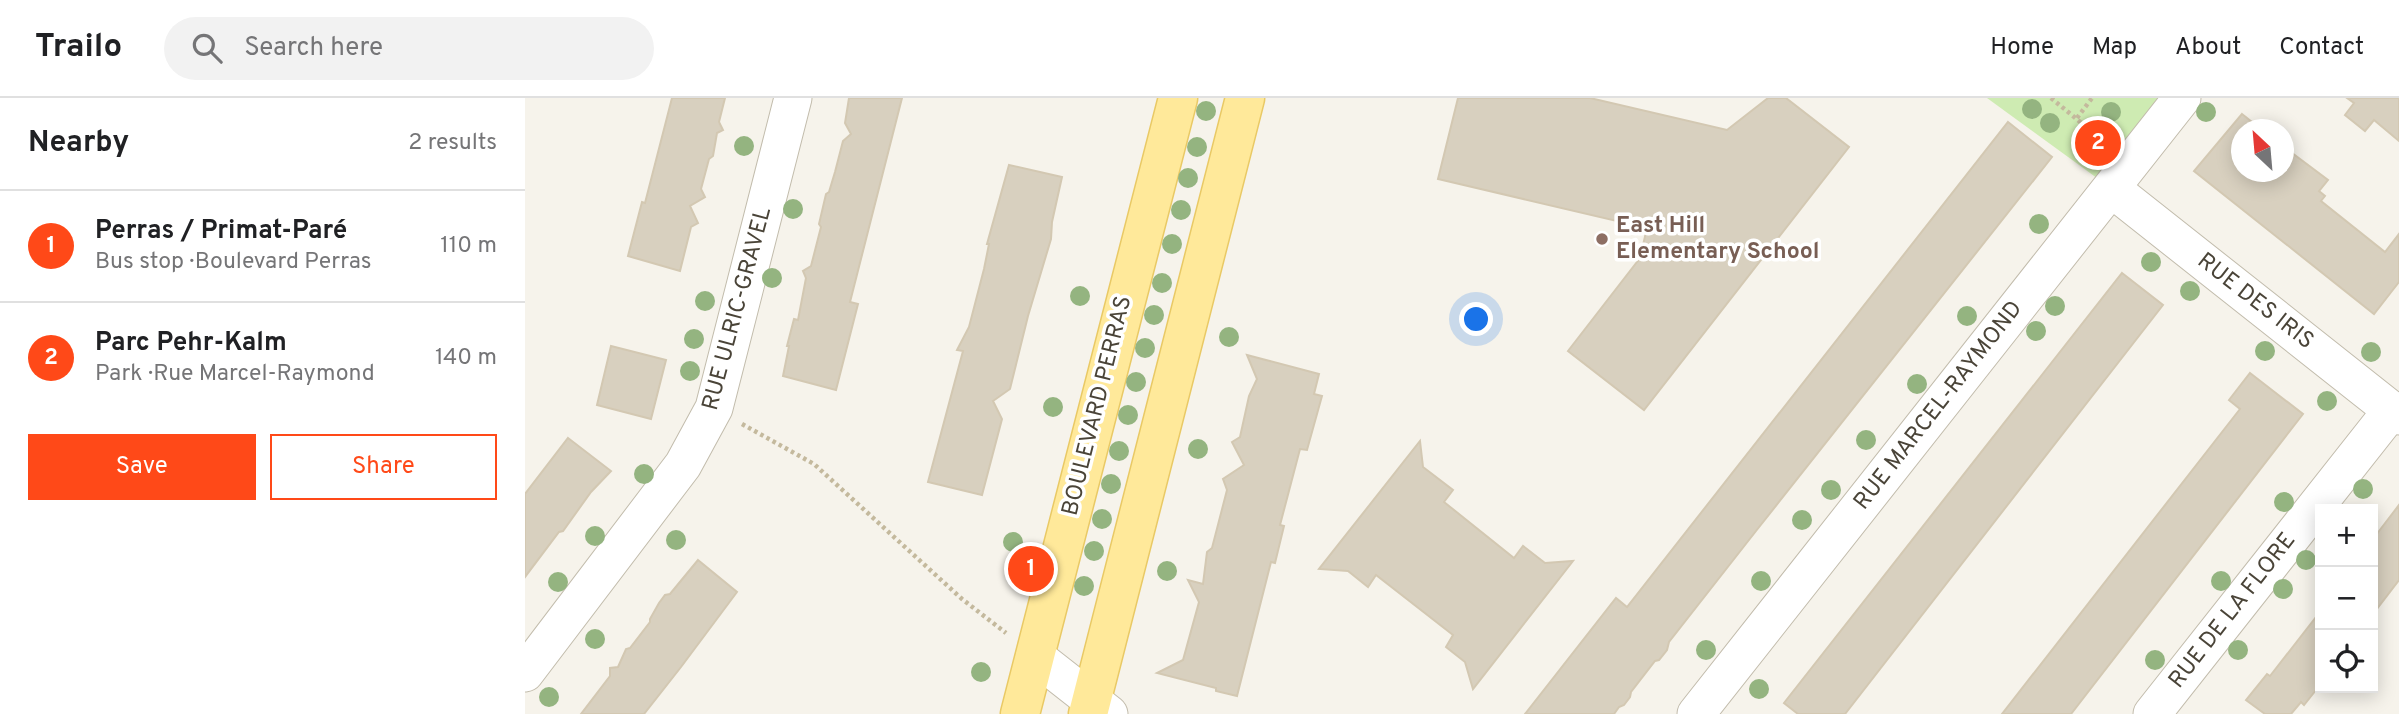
<!DOCTYPE html>
<html lang="en">
<head>
<meta charset="utf-8">
<style>
  body { margin:0; font-family:Overpass,sans-serif; background:#f2f2f2; color:#202124 }
  .controls { position:absolute; right:21px; bottom:21px; display:grid; overflow:hidden; border-radius:0px; box-shadow:0 4px 18px #0003 }
  .controls button { width:63px; height:63px; display:grid; place-items:center; padding:0; border:0; border-bottom:2px solid #e0e0e0; background:#fff; color:#202124; font:35px sans-serif }
  .compass { position:absolute; left:1706px; top:21px; width:63px; height:63px; border-radius:50%; background:#fff; box-shadow:0 4px 18px #0003; rotate:334deg }
  .you { position:absolute; left:952px; top:222px; width:24px; height:24px; margin:-18px; border:5px solid #fff; border-radius:50%; background:#1a73e8; box-shadow:0 0 0 10px #1a73e833 }
  .badge { display:grid; place-items:center; width:46px; height:46px; border-radius:50%; background:#ff4918; color:#fff; font-size:23px; font-weight:700 }
  .pin { position:absolute; translate:-50% -50%; border:4px solid #fff; box-shadow:0 2px 7px #0006 }
  .list { margin:0; padding:0; list-style:none }
  h2 { display:flex; justify-content:space-between; align-items:center; height:91px; margin:0; padding:0 28px; font-size:30px }
  h2 small { font-size:23px; font-weight:400; color:#757577 }
  .list li { display:grid; grid-template-columns:46px 1fr auto; gap:21px; align-items:center; box-sizing:border-box; height:112px; padding:0 28px; border-top:2px solid #e0e0e0 }
  .list b { display:block; font-size:26px; white-space:nowrap }
  .list p { margin:0; font-size:23px; white-space:nowrap; color:#757577 }
  .list em { font-size:23px; font-style:normal; color:#757577 }
  .actions { display:flex; gap:14px; padding:21px 28px }
  .actions a { flex:1; padding:16px 0; border:2px solid #ff4918; border-radius:0px; text-align:center; font-size:24px; color:#ff4918 }
  .actions .main { background:#ff4918; color:#fff }
  .icon { flex:none; width:38px; height:38px; fill:none; stroke:currentColor; stroke-width:2; stroke-linecap:round; stroke-linejoin:round }
  .map { position:relative; flex:none; width:1874px; height:616px; overflow:hidden }
  header { display:flex; align-items:center; gap:42px; box-sizing:border-box; height:98px; padding:0 35px; background:#fff; border-bottom:2px solid #e0e0e0 }
  header strong { font-size:33px }
  nav { display:flex; gap:38px; margin-inline-start:auto; font-size:24px }
  .search { width:490px; height:63px; background:#f2f2f2; display:flex; align-items:center; gap:18px; box-sizing:border-box; padding:0 24px; border-radius:38px; color:#757577; font-size:26px }
  main { display:flex }
  aside { flex:1; background:#fff }
  .map>svg:first-child { display:block }
  .green { fill:#ceebb2 }
  .building { fill:#d8d0bf; stroke:#d3c8b2; stroke-width:2 }
  .lines { fill:none; stroke-linecap:round; stroke-linejoin:round }
  .minor-casing { stroke:#c2bcac; stroke-width:39 }
  .major-casing { stroke:#e9c965; stroke-width:41 }
  .path { stroke:#c4b99d; stroke-width:4.5; stroke-dasharray:3.5 3.5; stroke-linecap:butt }
  .minor { stroke:#fff; stroke-width:37 }
  .major { stroke:#ffe99a; stroke-width:38 }
  .tree { fill:#94b480 }
  .education-dot { fill:#8d6e63; stroke:#fff; stroke-width:2.5 }
  .labels { text-anchor:middle; dominant-baseline:central; stroke-width:7; stroke-linejoin:round; paint-order:stroke }
  .education-label { font-size:23px; font-weight:bold; fill:#785e54; stroke:#fff; text-anchor:start }
  .street-label { font-size:23px; fill:#4a4438; stroke:#fff }
</style>
</head>
<body>
<header>
<strong>Trailo</strong>
<div class="search"><svg class="icon" aria-label="search" viewBox="0 0 24 24"><circle cx="10" cy="10" r="6"/><path d="M15 15l6 6"/></svg>Search here</div>
<nav><a>Home</a><a>Map</a><a>About</a><a>Contact</a></nav>
</header>
<main>
<aside>
<h2>Nearby<small>2 results</small></h2>
<ul class="list">
<li><span class="badge">1</span><div><b>Perras / Primat-Paré</b><p>Bus stop · Boulevard Perras</p></div><em>110 m</em></li>
<li><span class="badge">2</span><div><b>Parc Pehr-Kalm</b><p>Park · Rue Marcel-Raymond</p></div><em>140 m</em></li>
</ul>
<div class="actions"><a class="main">Save</a><a>Share</a></div>
</aside>
<div class="map">
<svg width="1874" height="616" viewBox="0 0 1874 616">
  <rect width="100%" height="100%" fill="#f6f3eb"/>
  <!-- green -->
  <path class="green" d="M1462,0H1657L1587,91Z"/>
  <!-- building -->
  <g class="building">
    <path d="M147,0H200L194,24L198,32L192,35L188,58L184,61L176,91L180,99L165,108L173,125L166,129L155,173L103,158L117,104L120,105Z"/>
    <path d="M324,0H377L325,204L333,206L311,292L258,278L264,248H262L269,221L273,222L281,180L278,173L286,168L296,129L294,126L301,96L304,94L310,74L318,43L326,36L320,25Z"/>
    <path d="M933,0H1065L1202,32L1243,0H1261L1324,49L1119,312L1043,253L1115,160L1122,130L913,81Z"/>
    <path d="M1822,0H1874V43L1849,22L1840,33L1820,17L1829,5Z"/>
    <path d="M1717,16L1737,32H1717V74H1759V49L1803,82L1794,93L1800,98L1796,103L1860,154L1874,136V184L1849,216L1669,73Z"/>
    <path d="M1483,24L1527,59L1231,433L1144,544L1142,552L1134,562L1130,563L1106,594L1105,599L1099,607L1094,609L1089,616H1000L1091,500L1102,509Z"/>
    <path d="M484,67L537,79L527,124L526,141L503,218L485,291L468,303L477,321L457,397L403,384L438,253L432,252L444,229L459,171L464,146H462Z"/>
    <path d="M1597,175L1638,207L1320,616H1273L1259,605Z"/>
    <path d="M86,248L141,262L126,321L72,307Z"/>
    <path d="M722,257L794,276L789,296L797,298L782,352L775,351L755,427L759,428L750,465L746,464L712,598L691,593V590L632,575L658,562L674,504L663,482L678,486L682,454L687,450L702,392L698,381L719,367L707,344L715,339L724,298L732,281Z"/>
    <path d="M1725,275L1778,316L1546,616H1477L1715,311L1704,302Z"/>
    <path d="M43,340L86,373L66,394L38,433L34,434L0,479V396Z"/>
    <path d="M895,343L898,369L928,392L919,404L989,460L998,448L1020,465L1048,463L948,591L940,564L921,549L928,537L851,477L843,489L823,473L794,471Z"/>
    <path d="M1874,407V482L1848,516V441Z"/>
    <path d="M173,462L212,494L156,569L119,616H56L85,578V570L93,569L101,551L105,550L125,524V521L134,505L140,497L145,496Z"/>
    <path d="M1795,514V587L1779,607L1776,604L1766,616H1740L1721,602L1742,576L1745,578Z"/>
  </g>
  <g class="lines">
    <!-- minor casing -->
    <g class="minor-casing">
      <g id="minor">
        <path d="M1587,91L1874,318"/>
        <path d="M510,558L584,616"/>
        <path d="M0,575L158,367L189,310L268,0"/>
        <path d="M1171,616L1657,0"/>
        <path d="M1627,616L1867,312"/>
      </g>
    </g>
    <!-- major casing -->
    <g class="major-casing">
      <g id="major">
        <path d="M495,616L653,0"/>
        <path d="M563,616L720,0"/>
      </g>
    </g>
    <!-- path -->
    <g class="path">
      <path d="M1526,0L1576,41L1577,49"/>
      <path d="M1552,20L1567,0"/>
      <path d="M217,326L289,366L437,501L481,535"/>
    </g>
    <!-- minor -->
    <use href="#minor" class="minor"/>
    <!-- major -->
    <use href="#major" class="major"/>
  </g>
  <!-- trees -->
  <g class="tree">
    <circle cx="1507" cy="11" r="10"/>
    <circle cx="681" cy="13" r="10"/>
    <circle cx="1586" cy="14" r="10"/>
    <circle cx="1681" cy="14" r="10"/>
    <circle cx="1525" cy="25" r="10"/>
    <circle cx="219" cy="48" r="10"/>
    <circle cx="672" cy="49" r="10"/>
    <circle cx="663" cy="80" r="10"/>
    <circle cx="268" cy="111" r="10"/>
    <circle cx="656" cy="112" r="10"/>
    <circle cx="1514" cy="126" r="10"/>
    <circle cx="647" cy="146" r="10"/>
    <circle cx="1626" cy="164" r="10"/>
    <circle cx="247" cy="180" r="10"/>
    <circle cx="637" cy="185" r="10"/>
    <circle cx="1665" cy="193" r="10"/>
    <circle cx="555" cy="198" r="10"/>
    <circle cx="180" cy="203" r="10"/>
    <circle cx="1530" cy="208" r="10"/>
    <circle cx="629" cy="217" r="10"/>
    <circle cx="1442" cy="218" r="10"/>
    <circle cx="1511" cy="233" r="10"/>
    <circle cx="704" cy="239" r="10"/>
    <circle cx="169" cy="241" r="10"/>
    <circle cx="620" cy="250" r="10"/>
    <circle cx="1740" cy="253" r="10"/>
    <circle cx="1846" cy="254" r="10"/>
    <circle cx="165" cy="273" r="10"/>
    <circle cx="611" cy="284" r="10"/>
    <circle cx="1392" cy="286" r="10"/>
    <circle cx="1802" cy="303" r="10"/>
    <circle cx="528" cy="309" r="10"/>
    <circle cx="603" cy="317" r="10"/>
    <circle cx="1341" cy="342" r="10"/>
    <circle cx="673" cy="351" r="10"/>
    <circle cx="594" cy="353" r="10"/>
    <circle cx="119" cy="376" r="10"/>
    <circle cx="586" cy="386" r="10"/>
    <circle cx="1838" cy="391" r="10"/>
    <circle cx="1306" cy="392" r="10"/>
    <circle cx="1759" cy="404" r="10"/>
    <circle cx="577" cy="421" r="10"/>
    <circle cx="1277" cy="422" r="10"/>
    <circle cx="70" cy="438" r="10"/>
    <circle cx="151" cy="442" r="10"/>
    <circle cx="488" cy="444" r="10"/>
    <circle cx="569" cy="453" r="10"/>
    <circle cx="1781" cy="462" r="10"/>
    <circle cx="642" cy="473" r="10"/>
    <circle cx="1236" cy="483" r="10"/>
    <circle cx="1696" cy="483" r="10"/>
    <circle cx="33" cy="484" r="10"/>
    <circle cx="559" cy="488" r="10"/>
    <circle cx="1758" cy="491" r="10"/>
    <circle cx="70" cy="541" r="10"/>
    <circle cx="1181" cy="552" r="10"/>
    <circle cx="1713" cy="552" r="10"/>
    <circle cx="1630" cy="562" r="10"/>
    <circle cx="456" cy="574" r="10"/>
    <circle cx="1234" cy="591" r="10"/>
    <circle cx="24" cy="599" r="10"/>
  </g>
  <!-- markers -->
  <circle class="education-dot" cx="1077" cy="141" r="7"/>
  <g class="labels">
    <!-- education labels -->
    <g class="education-label">
      <text x="1091" y="128">East Hill<tspan x="1091" dy="26">Elementary School</tspan></text>
    </g>
    <!-- street labels -->
    <g class="street-label">
      <text transform="translate(1730 204) rotate(38)">RUE DES IRIS</text>
      <text transform="translate(213 211) rotate(-75)">RUE ULRIC-GRAVEL</text>
      <text transform="translate(573 308) rotate(-76)">BOULEVARD PERRAS</text>
      <text transform="translate(1414 308) rotate(-52)">RUE MARCEL-RAYMOND</text>
      <text transform="translate(1708 513) rotate(-52)">RUE DE LA FLORE</text>
    </g>
  </g>
</svg>
<div class="controls">
<button>+</button>
<button>−</button>
<button><svg class="icon" aria-label="locate" viewBox="0 0 24 24"><circle cx="12" cy="12" r="6"/><path d="M12 2v4M12 18v4M2 12h4M18 12h4"/></svg></button>
</div>
<svg class="compass" viewBox="-18 -18 36 36"><path d="M0-13l5 13h-10z" fill="#e53935"/><path d="M0 13l5-13h-10z" fill="#757577"/></svg>
<div class="you"></div>
<div class="pin badge" style="left:506px;top:471px">1</div>
<div class="pin badge" style="left:1573px;top:45px">2</div>
</div>
</main>
</body>
</html>
